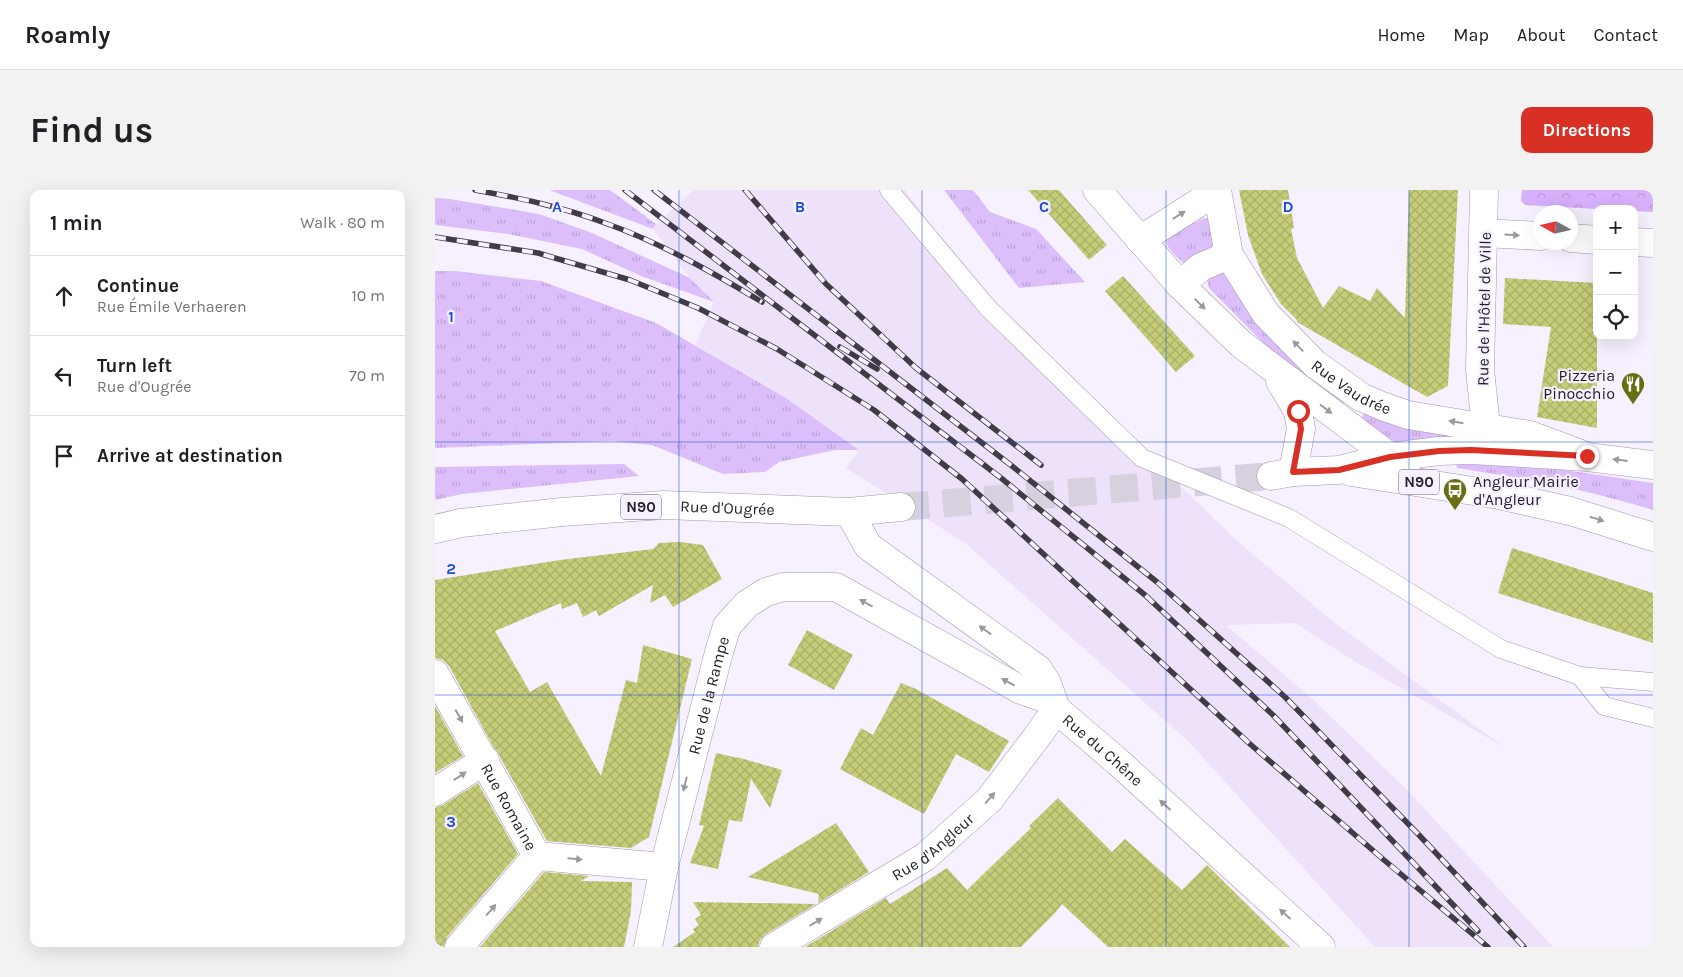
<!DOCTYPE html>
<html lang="en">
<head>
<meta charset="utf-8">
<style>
  body { margin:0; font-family:Karla,sans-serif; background:#f2f2f2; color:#202124 }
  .controls { position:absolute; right:15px; top:15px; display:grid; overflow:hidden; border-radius:10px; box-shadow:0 5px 20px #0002 }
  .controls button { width:45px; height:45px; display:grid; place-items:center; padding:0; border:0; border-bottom:1px solid #e0e0e0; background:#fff; color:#202124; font:25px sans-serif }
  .compass { position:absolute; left:1098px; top:15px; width:45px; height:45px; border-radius:50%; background:#fff; box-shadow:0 5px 20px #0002; rotate:278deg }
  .stop { position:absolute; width:15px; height:15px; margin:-11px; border:4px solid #d93025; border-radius:50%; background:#fff }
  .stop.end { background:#d93025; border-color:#fff; box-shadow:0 1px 5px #0008 }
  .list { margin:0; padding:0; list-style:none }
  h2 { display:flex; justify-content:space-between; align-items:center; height:65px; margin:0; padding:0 20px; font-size:21px }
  h2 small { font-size:16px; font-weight:400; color:#757577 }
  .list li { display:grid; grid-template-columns:32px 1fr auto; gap:15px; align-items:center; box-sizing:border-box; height:80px; padding:0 20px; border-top:1px solid #e0e0e0 }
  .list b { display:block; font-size:19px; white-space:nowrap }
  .list p { margin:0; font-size:16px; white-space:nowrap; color:#757577 }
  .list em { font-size:16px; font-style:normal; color:#757577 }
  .icon { flex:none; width:28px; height:28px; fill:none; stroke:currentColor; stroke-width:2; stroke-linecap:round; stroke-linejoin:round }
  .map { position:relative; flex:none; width:1218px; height:757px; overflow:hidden; border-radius:10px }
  header { display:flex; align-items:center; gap:30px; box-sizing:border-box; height:70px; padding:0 25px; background:#fff; border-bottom:1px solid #e0e0e0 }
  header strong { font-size:24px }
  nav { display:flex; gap:28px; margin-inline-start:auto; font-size:18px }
  .intro { display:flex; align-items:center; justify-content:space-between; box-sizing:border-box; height:120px; padding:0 30px }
  h1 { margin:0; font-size:35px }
  .button { padding:12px 22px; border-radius:10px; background:#d93025; color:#fff; font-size:18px; font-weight:700 }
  main { display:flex; gap:30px; padding:0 30px }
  aside { flex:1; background:#fff; border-radius:10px; box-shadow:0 5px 20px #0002 }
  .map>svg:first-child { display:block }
  .built { fill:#eee2fb }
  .grass { fill:url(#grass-tufts) }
  .forest { fill:url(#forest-crowns) }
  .building { fill:url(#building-cross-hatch) }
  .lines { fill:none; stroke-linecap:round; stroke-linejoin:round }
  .primary-tunnel { stroke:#d7d0de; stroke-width:28; stroke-dasharray:28 14; stroke-linecap:butt }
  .service-casing { stroke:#a196ad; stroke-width:19 }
  .minor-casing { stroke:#a196ad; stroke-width:29 }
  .primary-casing { stroke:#a196ad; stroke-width:29 }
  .service { stroke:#fff; stroke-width:18 }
  .minor { stroke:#fff; stroke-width:28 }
  .primary { stroke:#fff; stroke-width:28 }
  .rail-casing { stroke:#403b45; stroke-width:5.5 }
  .rail { stroke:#f7f0ff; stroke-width:4; stroke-dasharray:11; stroke-linecap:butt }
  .oneway { fill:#9b999d }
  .route { stroke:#d93025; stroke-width:6 }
  .grid { fill:none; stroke:#1d4ed8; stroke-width:1; stroke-opacity:0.55 }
  .labels { text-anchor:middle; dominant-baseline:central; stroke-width:4.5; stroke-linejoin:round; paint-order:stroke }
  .shield { fill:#f7f0ff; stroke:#615c67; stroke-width:1 }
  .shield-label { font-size:15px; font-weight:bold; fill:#211d26 }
  .street-label { font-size:16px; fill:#211d26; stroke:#f7f0ff }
  .poi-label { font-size:16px; fill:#211d26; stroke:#f7f0ff; text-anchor:end }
  .grid-label { font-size:16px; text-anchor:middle; font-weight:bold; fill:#1d4ed8; stroke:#f7f0ff; stroke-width:4.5; stroke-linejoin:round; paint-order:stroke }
</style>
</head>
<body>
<header>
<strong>Roamly</strong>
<nav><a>Home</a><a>Map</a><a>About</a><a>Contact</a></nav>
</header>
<div class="intro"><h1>Find us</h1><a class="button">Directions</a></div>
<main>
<aside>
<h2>1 min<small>Walk · 80 m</small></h2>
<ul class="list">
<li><svg class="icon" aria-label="ahead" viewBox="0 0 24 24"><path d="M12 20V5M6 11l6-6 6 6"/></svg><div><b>Continue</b><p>Rue Émile Verhaeren</p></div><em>10 m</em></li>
<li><svg class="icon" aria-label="left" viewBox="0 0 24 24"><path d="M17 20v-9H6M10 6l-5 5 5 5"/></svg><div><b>Turn left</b><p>Rue d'Ougrée</p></div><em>70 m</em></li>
<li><svg class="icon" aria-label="arrive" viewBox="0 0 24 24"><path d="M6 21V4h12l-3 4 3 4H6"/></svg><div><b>Arrive at destination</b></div></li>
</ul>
</aside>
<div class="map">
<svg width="1218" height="757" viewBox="0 0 1218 757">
  <defs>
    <pattern id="grass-tufts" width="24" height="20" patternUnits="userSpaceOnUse" patternTransform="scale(1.25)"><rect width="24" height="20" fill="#dcbefb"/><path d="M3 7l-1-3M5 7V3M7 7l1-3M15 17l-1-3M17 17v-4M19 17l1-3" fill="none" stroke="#bca3d7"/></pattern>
    <pattern id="forest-crowns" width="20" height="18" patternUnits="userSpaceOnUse" patternTransform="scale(1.25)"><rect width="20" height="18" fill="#d7b1fb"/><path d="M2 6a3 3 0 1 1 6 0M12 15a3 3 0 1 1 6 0" fill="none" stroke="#b898d7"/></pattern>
    <pattern id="building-cross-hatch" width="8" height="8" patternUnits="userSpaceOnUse" patternTransform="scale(1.25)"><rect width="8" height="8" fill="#c6cd79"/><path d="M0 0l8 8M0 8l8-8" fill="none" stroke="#aab068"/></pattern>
  </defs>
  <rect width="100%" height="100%" fill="#f7f0ff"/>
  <!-- built -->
  <path class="built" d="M259,0H470L494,32L562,113L692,244L800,349L901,434L1069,557L919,471L860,433L791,435L872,504L971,599L1118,757H940L753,551L530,353L411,278L424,260L351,208L260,155L279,112L255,88L218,39L221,34Z"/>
  <!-- grass -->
  <g class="grass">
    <path d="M114,0H175L221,34L218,39Z"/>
    <path d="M509,0H538L555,22L601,39L650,92L584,98Z"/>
    <path d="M0,8L15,9L104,24L157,43L255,88L279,112L206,86L147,59L73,44L0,35Z"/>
    <path d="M769,28H774L783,54L750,75C743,67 729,59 732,47Z"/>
    <path d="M787,79L913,207L905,219L863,188L774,98L771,85Z"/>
    <path d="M0,81H20L106,91L221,133L351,208L424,260H400L344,272L330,282L288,284L217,255L176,251L0,258Z"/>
    <path d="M931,220L1032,248L964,253L951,248L924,232Z"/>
    <path d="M1021,272L1129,280L1218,293V320C1154,300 1089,288 1022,278Z"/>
    <path d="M189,274L204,286L27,304L0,310V277Z"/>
  </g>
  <!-- forest -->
  <path class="forest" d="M1087,0H1218V22L1199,21V19H1162L1090,15L1086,11Z"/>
  <!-- building -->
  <g class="building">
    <path d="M593,0H624L672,55L654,70Z"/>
    <path d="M804,0H853L859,38L856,39L862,68L888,118L904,96L935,111L942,98L970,128L974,0H1023L1013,196L992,207L862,132V130L846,114L827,84L813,45Z"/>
    <path d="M688,86L760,166L741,182L670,101Z"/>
    <path d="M1070,88L1162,93V238L1102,227L1116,137L1068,134Z"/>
    <path d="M245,352L268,355L287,389L238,417L230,405L215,413L218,395L164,426L161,420L148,427L142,413L127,419L126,413L60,441L95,502L112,492L166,586L191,490L202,493L208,455L257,469L214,647L196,658L112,651L66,569L63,562L59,558L14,476L8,470L0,468V390L125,370L218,359L224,353Z"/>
    <path d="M1077,358L1218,403V453L1063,403Z"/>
    <path d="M372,440L418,465L399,500L353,475Z"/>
    <path d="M466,493L481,499L574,551L554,582L521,564L489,624L405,579L426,538L438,545Z"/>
    <path d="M0,516L28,566L0,583Z"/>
    <path d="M281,563L303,568L302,567L347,580L335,618L316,589L307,632L294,630L283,679L255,673L269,636L264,635Z"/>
    <path d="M43,593L83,664L12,747L9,757H0V618L8,615Z"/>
    <path d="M623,608L677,662L690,649L747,700L772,675L855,757H673L627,714L620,723L586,757H370L451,708L455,714L512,678L532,700L596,638L594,636Z"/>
    <path d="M401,633L434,682L383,713L384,704L313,687Z"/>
    <path d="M109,682L154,686L146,691L197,692L196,721L189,757H45Z"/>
    <path d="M258,712L381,714L331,744L325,750L323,757H238L260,742L258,739L264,735L260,729L266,725Z"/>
  </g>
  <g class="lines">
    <!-- primary-tunnel -->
    <path class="primary-tunnel" d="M466,317L836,286"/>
    <!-- service casing -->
    <g class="service-casing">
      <g id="service">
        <path d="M454,0L553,118L707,268L854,328L1066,459L1145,486L1169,516L1218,528"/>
        <path d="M1145,486L1218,492"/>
      </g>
    </g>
    <!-- minor casing -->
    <g class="minor-casing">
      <g id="minor">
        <path d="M662,0L745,95L806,154L955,267L971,276"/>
        <path id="s1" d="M782,0L794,65L831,124L880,174L926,207L947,216L973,225L1095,245L1146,264"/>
        <path d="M1049,0L1045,180L1051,237"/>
        <path d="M1049,43L1106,46"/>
        <path d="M1136,48L1162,50"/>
        <path d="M705,50L782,1"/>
        <path d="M1199,52L1218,53"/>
        <path d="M745,95L766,77L794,65"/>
        <path d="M845,191L863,221L866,239L858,282"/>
        <path id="s2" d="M414,322L433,356L603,479L612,493L621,519L683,572L886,757"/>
        <path id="s3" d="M0,484L102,666L229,677"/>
        <path d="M0,602L50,570"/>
        <path d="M24,757L102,666"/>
        <path id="s4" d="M213,757L229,677L284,462L292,436L301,426L312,414L331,402L348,397H401L586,500L618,511"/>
        <path id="s5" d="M339,757L490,667L554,610L607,540L621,519"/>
      </g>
    </g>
    <!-- primary casing -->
    <g class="primary-casing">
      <g id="primary">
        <path d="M916,282L1064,305L1135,321L1218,347"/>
        <path d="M836,286L858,282L904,280L955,267L1004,261L1036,260L1152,267L1218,275"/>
        <path id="s6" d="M0,339L26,333L127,322L229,315L414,322L466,317"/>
      </g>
    </g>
    <!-- service -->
    <use href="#service" class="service"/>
    <!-- minor -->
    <use href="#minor" class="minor"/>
    <!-- primary -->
    <use href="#primary" class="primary"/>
    <!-- rail casing -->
    <g class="rail-casing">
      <g id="rail">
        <path d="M40,0C84,8 128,17 170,33C226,53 277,82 327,112"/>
        <path d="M190,0L566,288L710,405L838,525L1043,741"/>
        <path d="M219,0L577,276L722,392L850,507L984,645L1089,757"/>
        <path d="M310,0L391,94L481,178L606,275"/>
        <path d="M0,47L103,63L195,90L263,118L342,159L439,220L527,289L815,554L949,670L1053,757"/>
        <path d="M405,157L442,179"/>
      </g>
    </g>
    <!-- rail -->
    <use href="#rail" class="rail"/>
  </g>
  <!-- one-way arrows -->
  <defs><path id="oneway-solid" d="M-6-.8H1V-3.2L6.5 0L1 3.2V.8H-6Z" transform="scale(1.25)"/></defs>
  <g class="oneway">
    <use href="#oneway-solid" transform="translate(744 25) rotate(-32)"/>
    <use href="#oneway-solid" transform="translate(1077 45) rotate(3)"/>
    <use href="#oneway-solid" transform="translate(765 114) rotate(44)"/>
    <use href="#oneway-solid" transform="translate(863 156) rotate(-134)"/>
    <use href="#oneway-solid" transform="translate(891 219) rotate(37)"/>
    <use href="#oneway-solid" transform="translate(1021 232) rotate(-171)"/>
    <use href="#oneway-solid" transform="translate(1185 270) rotate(-173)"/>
    <use href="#oneway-solid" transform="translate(1162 329) rotate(18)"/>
    <use href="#oneway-solid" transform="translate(431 413) rotate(-151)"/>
    <use href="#oneway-solid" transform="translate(550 440) rotate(-144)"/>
    <use href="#oneway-solid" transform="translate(573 492) rotate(-151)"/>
    <use href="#oneway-solid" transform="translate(24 526) rotate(60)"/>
    <use href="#oneway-solid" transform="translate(25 586) rotate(-33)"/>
    <use href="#oneway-solid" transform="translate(250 594) rotate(104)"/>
    <use href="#oneway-solid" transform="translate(555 608) rotate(-49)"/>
    <use href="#oneway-solid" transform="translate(730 615) rotate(-138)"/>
    <use href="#oneway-solid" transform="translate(140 669) rotate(5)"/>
    <use href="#oneway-solid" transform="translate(56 720) rotate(-49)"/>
    <use href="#oneway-solid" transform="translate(850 724) rotate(-138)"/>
    <use href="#oneway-solid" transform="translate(381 732) rotate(-31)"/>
  </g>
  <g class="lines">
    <!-- route -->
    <path class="route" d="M863,221L866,239L858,282L904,280L955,267L1004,261L1036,260L1152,266"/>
  </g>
  <!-- grid -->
  <path class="grid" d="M244,0V757M487,0V757M731,0V757M974,0V757M0,252H1218M0,505H1218"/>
  <!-- icons -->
  <defs>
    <g id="restaurant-pin" transform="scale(1.25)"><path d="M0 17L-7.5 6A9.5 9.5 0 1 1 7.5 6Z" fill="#696d11" stroke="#f7f0ff"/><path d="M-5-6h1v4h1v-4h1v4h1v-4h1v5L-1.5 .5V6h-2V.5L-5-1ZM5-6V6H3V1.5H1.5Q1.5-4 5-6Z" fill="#fff"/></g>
    <g id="bus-pin" transform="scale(1.25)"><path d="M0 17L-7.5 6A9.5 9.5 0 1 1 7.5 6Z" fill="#696d11" stroke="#f7f0ff"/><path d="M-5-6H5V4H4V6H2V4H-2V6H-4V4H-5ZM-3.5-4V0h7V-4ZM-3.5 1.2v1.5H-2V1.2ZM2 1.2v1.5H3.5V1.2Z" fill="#fff"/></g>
  </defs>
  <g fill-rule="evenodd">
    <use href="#restaurant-pin" x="1198" y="194"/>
    <use href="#bus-pin" x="1020" y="300"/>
  </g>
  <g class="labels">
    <!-- shield labels -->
    <g class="shield">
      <rect x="964" y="279.5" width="40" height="25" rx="4"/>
      <rect x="186" y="304.5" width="40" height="25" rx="4"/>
    </g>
    <g class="shield-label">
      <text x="984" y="292">N90</text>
      <text x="206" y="317">N90</text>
    </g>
    <!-- street labels -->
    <g class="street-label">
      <text transform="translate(1049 119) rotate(-89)">Rue de l'Hôtel de Ville</text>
      <text stroke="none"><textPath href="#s1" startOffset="249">Rue Vaudrée</textPath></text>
      <text stroke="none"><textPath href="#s6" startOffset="294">Rue d'Ougrée</textPath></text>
      <text stroke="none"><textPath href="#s4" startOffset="259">Rue de la Rampe</textPath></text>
      <text stroke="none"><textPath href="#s2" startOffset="355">Rue du Chêne</textPath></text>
      <text stroke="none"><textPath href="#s3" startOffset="152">Rue Romaine</textPath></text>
      <text stroke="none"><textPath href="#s5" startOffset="188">Rue d'Angleur</textPath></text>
    </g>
    <!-- poi labels -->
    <g class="poi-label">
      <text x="1180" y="185">Pizzeria<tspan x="1180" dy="18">Pinocchio</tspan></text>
      <text x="1038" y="291" text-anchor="start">Angleur Mairie<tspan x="1038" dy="18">d'Angleur</tspan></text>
    </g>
  </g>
  <g class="grid-label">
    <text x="122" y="22">A</text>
    <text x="365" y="22">B</text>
    <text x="609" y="22">C</text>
    <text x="853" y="22">D</text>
    <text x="16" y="132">1</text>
    <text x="16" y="384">2</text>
    <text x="16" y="637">3</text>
  </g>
</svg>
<div class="controls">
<button>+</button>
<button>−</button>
<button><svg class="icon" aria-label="locate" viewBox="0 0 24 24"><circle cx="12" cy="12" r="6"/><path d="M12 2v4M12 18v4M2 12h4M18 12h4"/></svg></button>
</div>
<svg class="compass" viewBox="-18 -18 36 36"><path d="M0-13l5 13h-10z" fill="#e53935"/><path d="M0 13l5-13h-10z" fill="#757577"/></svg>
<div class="stop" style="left:863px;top:221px"></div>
<div class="stop end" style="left:1152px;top:266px"></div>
</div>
</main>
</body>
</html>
